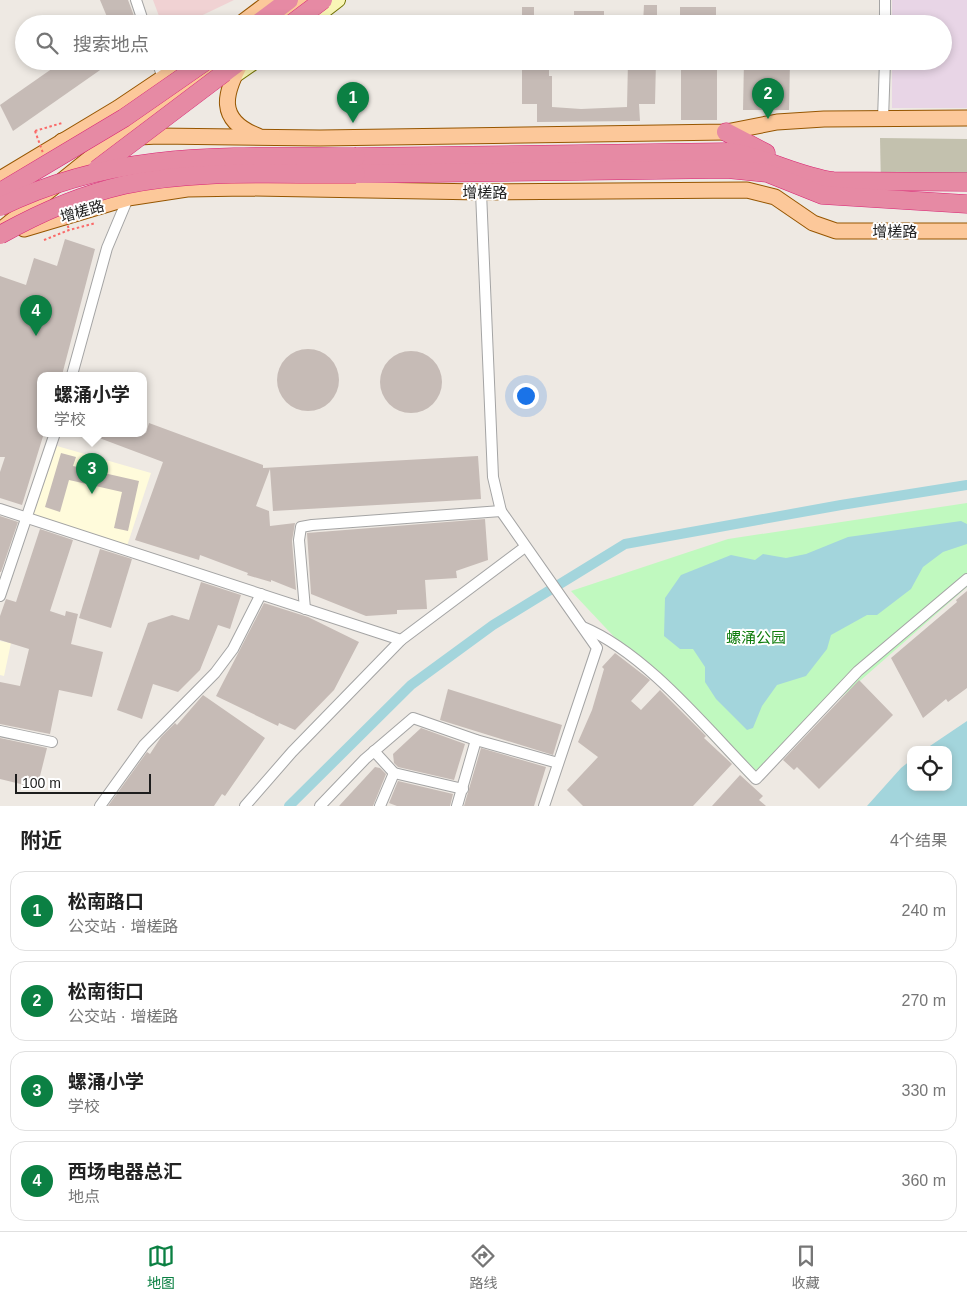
<!DOCTYPE html>
<html lang="zh">
<head>
<meta charset="utf-8">
<style>
  body { margin:0; font-family:Helvetica,"Noto Sans SC",sans-serif; background:#f6f6f6; color:#222 }
  .controls { position:absolute; right:15px; bottom:15px; display:grid; overflow:hidden; border-radius:10px; box-shadow:0 2px 8px #0003 }
  .controls button { width:45px; height:45px; display:grid; place-items:center; padding:0; border:0; border-bottom:1px solid #e0e0e0; background:#fff; color:#222; font:25px sans-serif }
  .scale { position:absolute; left:15px; bottom:12px; width:136px; box-sizing:border-box; padding-left:5px; border:2px solid #1d1d1d; border-top:0; font-size:14px; line-height:18px; white-space:nowrap; color:#1d1d1d; -webkit-text-stroke:4px #fff; paint-order:stroke }
  .you { position:absolute; left:525px; top:395px; width:18px; height:18px; margin:-12px; border:4px solid #fff; border-radius:50%; background:#1a73e8; box-shadow:0 0 0 8px #1a73e833 }
  .badge { display:grid; place-items:center; width:32px; height:32px; border-radius:50%; background:#0b8043; color:#fff; font-size:16px; font-weight:700 }
  .pin { position:absolute; translate:-50% -41px; filter:drop-shadow(0 1px 2px #0008) }
  .pin::after { content:''; position:absolute; top:26px; width:18px; height:15px; background:inherit; clip-path:polygon(0 0,100% 0,50% 100%) }
  .popup { position:absolute; left:37px; top:372px; width:110px; height:65px; box-sizing:border-box; display:grid; place-content:center; border-radius:10px; background:#fff; filter:drop-shadow(0 1px 4px #0005); font-size:16px; white-space:nowrap; color:#767676 }
  .popup b { font-size:19px; color:#222 }
  .popup::after { content:''; position:absolute; left:50%; top:100%; margin-left:-10px; border:10px solid transparent; border-top-color:#fff }
  .list { margin:0; padding:0; list-style:none }
  h2 { display:flex; justify-content:space-between; align-items:center; height:65px; margin:0; padding:0 20px; font-size:21px }
  h2 small { font-size:16px; font-weight:400; color:#767676 }
  .list li { display:grid; grid-template-columns:32px 1fr auto; gap:15px; align-items:center; box-sizing:border-box; height:80px; margin:0 10px 10px; padding:0 10px; border:1px solid #e0e0e0; border-radius:15px }
  .list b { display:block; font-size:19px; white-space:nowrap }
  .list p { margin:0; font-size:16px; white-space:nowrap; color:#767676 }
  .list em { font-size:16px; font-style:normal; color:#767676 }
  .icon { flex:none; width:28px; height:28px; fill:none; stroke:currentColor; stroke-width:2; stroke-linecap:round; stroke-linejoin:round }
  .map { position:relative; flex:none; width:967px; height:806px; overflow:hidden }
  .search { position:absolute; background:#fff; box-shadow:0 2px 8px #0003; left:15px; right:15px; top:15px; height:55px; display:flex; align-items:center; gap:12px; box-sizing:border-box; padding:0 18px; border-radius:28px; color:#767676; font-size:19px }
  .sheet { height:425px; background:#fff }
  nav { display:flex; justify-content:space-around; align-items:center; box-sizing:border-box; height:70px; border-top:1px solid #e0e0e0; background:#fff; font-size:14px; color:#767676 }
  nav a { display:grid; justify-items:center; gap:2px }
  nav .on { color:#0b8043 }
  .map>svg:first-child { display:block }
  .commercial { fill:#f0d2d3 }
  .industrial { fill:#e8d5e6 }
  .education { fill:#fffbdb }
  .construction { fill:#c3c1ae }
  .park { fill:#c0f9bf }
  .water { fill:#a3d5dc }
  .lines { fill:none; stroke-linecap:round; stroke-linejoin:round }
  .canal { stroke:#a3d5dc; stroke-width:10 }
  .building { fill:#c6bbb6 }
  .street-casing { stroke:#a4a4a4; stroke-width:12 }
  .secondary-casing { stroke:#737404; stroke-width:16 }
  .primary-casing { stroke:#965600; stroke-width:17 }
  .highway-casing { stroke:#d92373; stroke-width:19 }
  .path { stroke:#fa6968; stroke-width:2; stroke-dasharray:2.5 2.5; stroke-linecap:butt }
  .street { stroke:#fff; stroke-width:10 }
  .secondary { stroke:#f9f6b6; stroke-width:14 }
  .primary { stroke:#fcc89a; stroke-width:15 }
  .highway { stroke:#e68aa4; stroke-width:18 }
  .highway-bridge-casing { stroke:#d92373; stroke-width:19; stroke-linecap:butt }
  .path-bridge { stroke:#fa6968; stroke-width:2; stroke-dasharray:2.5 2.5; stroke-linecap:butt }
  .highway-bridge { stroke:#e68aa4; stroke-width:18 }
  .labels { text-anchor:middle; dominant-baseline:central; stroke-width:4; stroke-linejoin:round; paint-order:stroke }
  .street-label { font-size:15px; fill:#1d1d1d; stroke:#fff }
  .park-label { font-size:15px; fill:#0d7b0b; stroke:#fff }
</style>
</head>
<body>
<div class="map">
<svg width="967" height="806" viewBox="0 0 967 806">
  <rect width="100%" height="100%" fill="#eee9e3"/>
  <!-- commercial -->
  <path class="commercial" d="M153,0H234L184,24H162Z"/>
  <!-- industrial -->
  <path class="industrial" d="M892,0H967V108H892V61H943V24H892Z"/>
  <!-- education -->
  <g class="education">
    <path d="M57,446L151,473L127,546L33,515Z"/>
    <path d="M0,641L11,643L4,676L0,675Z"/>
  </g>
  <!-- construction -->
  <path class="construction" d="M880,138L967,139V187L881,188Z"/>
  <!-- park -->
  <path class="park" d="M967,503V587L748,779L571,591L728,539Z"/>
  <!-- water -->
  <g class="water">
    <path d="M961,521L967,524V544L943,552L923,567L911,589L877,615H867L831,635L827,649L806,676L777,685L762,706L753,728L747,730L716,699L705,682V667L693,649H680L664,636L665,598L681,575L731,555L755,560L763,554L786,558L806,554L848,537Z"/>
    <path d="M967,721V806H867L901,768L911,760V787H948V750H924Z"/>
  </g>
  <g class="lines">
    <!-- canal -->
    <path class="canal" d="M289,806L411,685L493,625L625,544L841,505L967,485"/>
  </g>
  <!-- building -->
  <g class="building">
    <path d="M100,0H128L137,24H110Z"/>
    <path d="M644,5H657V24H643Z"/>
    <path d="M522,7H534V15H550V24H522Z"/>
    <rect x="680" y="7" width="36" height="17"/>
    <rect x="574" y="11" width="30" height="13"/>
    <path d="M63,61H113L13,131L0,105Z"/>
    <path d="M522,61H549V76H552V107L581,109L627,107L628,61H656L655,104H639L640,121L537,122V104H522Z"/>
    <rect x="681" y="61" width="36" height="59"/>
    <path d="M744,61H790L789,110H743Z"/>
    <path d="M65,239L95,249L62,375H41V433H44L22,505L0,498V472L5,457H0V276L26,285L34,258L57,266Z"/>
    <circle cx="308" cy="380" r="31"/>
    <circle cx="411" cy="382" r="31"/>
    <path d="M149,423L263,465V468L478,456L481,499L273,511L270,469L256,506L269,511L270,526L295,523L292,541L296,590L271,580V582L247,575L248,573L200,555L199,560L135,540L163,462L86,433H146Z"/>
    <path d="M61,453L76,457L73,466L139,481L128,531L114,528L122,492L69,480L60,512L45,507Z"/>
    <path d="M0,516L18,522L1,572H0Z"/>
    <path d="M485,519L488,560L456,571L457,578L425,580L427,609L397,610V614L366,616L311,594L307,533Z"/>
    <path d="M40,529L73,540L50,611L65,616L66,611L78,614L71,644L103,652L92,697L59,690L50,734L0,724V682L20,686L29,649L0,640V616L6,599L16,602Z"/>
    <path d="M100,549L132,559L111,628L79,618Z"/>
    <path d="M201,582L241,595L230,629L218,625L200,670L178,692L153,684L142,719L117,710L148,623L172,615L189,620Z"/>
    <path d="M967,591V688L948,702L946,699L923,718L891,658L957,602L956,600Z"/>
    <path d="M264,603L308,617L359,642L334,690L295,730L279,723L278,726L216,696Z"/>
    <path d="M615,653L650,680L631,701L641,710L660,690L706,736L704,738L732,764L693,806H583L567,790L598,757L578,742L592,710L604,669L602,667Z"/>
    <path d="M859,680L893,715L819,789L797,767L794,770L783,760Z"/>
    <path d="M448,689L562,725L553,755L440,720Z"/>
    <path d="M203,695L265,738L225,796L222,794L214,806H108L147,752L150,754L161,737L175,723L177,725Z"/>
    <path d="M421,728L465,744L454,780L398,767L394,763L393,754Z"/>
    <path d="M0,738L47,748L37,788L0,779Z"/>
    <path d="M481,748L546,767L534,806H464Z"/>
    <path d="M375,767L380,768L386,774L373,806H339Z"/>
    <path d="M740,775L763,796L759,800L766,806H712Z"/>
    <path d="M398,781L453,794L450,806H397L389,803Z"/>
  </g>
  <g class="lines">
    <!-- street casing -->
    <g class="street-casing">
      <g id="street">
        <path d="M136,0L144,24"/>
        <path d="M885,24V0"/>
        <path d="M157,61L163,78"/>
        <path d="M883,119L885,61"/>
        <path d="M481,192L493,477L501,511L597,648L544,806"/>
        <path d="M72,375L107,248L128,198"/>
        <path d="M0,509L401,640"/>
        <path d="M0,596L55,433"/>
        <path d="M305,609L299,540L301,527L312,525L501,511"/>
        <path d="M583,627C646,653 707,729 756,779L858,671L967,579"/>
        <path d="M0,731L52,742"/>
        <path d="M374,751L394,773"/>
        <path d="M100,806L144,745L215,673L233,649L261,594"/>
        <path d="M245,806L292,752L401,640L525,547"/>
        <path d="M320,806L365,759L413,718L476,740L558,763"/>
        <path d="M380,806L394,773L463,789"/>
        <path d="M457,806L476,740"/>
      </g>
    </g>
    <!-- secondary casing -->
    <g class="secondary-casing">
      <g id="secondary">
        <path d="M307,24L338,0"/>
        <path d="M233,77L256,61"/>
      </g>
    </g>
    <!-- primary casing -->
    <g class="primary-casing">
      <g id="primary">
        <path d="M240,24L272,0"/>
        <path d="M273,24L305,0"/>
        <path d="M242,61C224,93 216,120 258,136"/>
        <path d="M62,141L158,136L320,138L726,132L777,122L824,119L967,118"/>
        <path d="M0,179L118,108L188,61"/>
        <path d="M3,228L116,137L222,61"/>
        <path d="M24,229L128,198L187,189L247,188L481,192L747,190L775,197L813,223L836,231H967"/>
      </g>
    </g>
    <!-- highway casing -->
    <g class="highway-casing">
      <g id="highway">
        <path d="M257,24L289,0"/>
        <path d="M224,73L240,61"/>
        <path d="M726,132L766,153"/>
        <path d="M356,157L727,152C764,156 796,176 833,181L967,182"/>
        <path d="M356,174L727,169L767,173L822,195L967,204"/>
      </g>
    </g>
    <!-- path -->
    <g class="path">
      <path d="M35,131L62,123"/>
      <path d="M44,240L69,230L96,223"/>
    </g>
    <!-- street -->
    <use href="#street" class="street"/>
    <!-- secondary -->
    <use href="#secondary" class="secondary"/>
    <!-- primary -->
    <use href="#primary" class="primary"/>
    <!-- highway -->
    <use href="#highway" class="highway"/>
    <!-- highway-bridge casing -->
    <g class="highway-bridge-casing">
      <g id="highway-bridge">
        <path d="M291,24L323,0"/>
        <path d="M97,169L224,73"/>
        <path d="M0,192L124,118L206,61"/>
        <path d="M0,207C118,149 229,157 356,157"/>
        <path d="M0,235C39,213 80,195 124,185C199,169 279,175 356,174"/>
      </g>
    </g>
    <!-- path-bridge -->
    <g class="path-bridge">
      <path d="M35,131L43,153"/>
      <path d="M65,216L69,230"/>
    </g>
    <!-- highway-bridge -->
    <use href="#highway-bridge" class="highway-bridge"/>
  </g>
  <g class="labels">
    <!-- street labels -->
    <g class="street-label">
      <text x="485" y="192">增槎路</text>
      <text transform="translate(82 211) rotate(-16)">增槎路</text>
      <text x="895" y="231">增槎路</text>
    </g>
    <!-- park labels -->
    <g class="park-label">
      <text x="756" y="637">螺涌公园</text>
    </g>
  </g>
</svg>
<div class="controls">
<button><svg class="icon" aria-label="locate" viewBox="0 0 24 24"><circle cx="12" cy="12" r="6"/><path d="M12 2v4M12 18v4M2 12h4M18 12h4"/></svg></button>
</div>
<div class="scale">100 m</div>
<div class="you"></div>
<div class="pin badge" style="left:353px;top:123px">1</div>
<div class="pin badge" style="left:768px;top:119px">2</div>
<div class="pin badge" style="left:92px;top:494px">3</div>
<div class="popup"><b>螺涌小学</b>学校</div>
<div class="pin badge" style="left:36px;top:336px">4</div>
<div class="search"><svg class="icon" aria-label="search" viewBox="0 0 24 24"><circle cx="10" cy="10" r="6"/><path d="M15 15l6 6"/></svg>搜索地点</div>
</div>
<section class="sheet">
<h2>附近<small>4个结果</small></h2>
<ul class="list">
<li><span class="badge">1</span><div><b>松南路口</b><p>公交站 · 增槎路</p></div><em>240 m</em></li>
<li><span class="badge">2</span><div><b>松南街口</b><p>公交站 · 增槎路</p></div><em>270 m</em></li>
<li><span class="badge">3</span><div><b>螺涌小学</b><p>学校</p></div><em>330 m</em></li>
<li><span class="badge">4</span><div><b>西场电器总汇</b><p>地点</p></div><em>360 m</em></li>
</ul>
</section>
<nav>
<a class="on"><svg class="icon" aria-label="map" viewBox="0 0 24 24"><path d="M3 6l6-2 6 2 6-2v14l-6 2-6-2-6 2zM9 4v14M15 6v14"/></svg>地图</a>
<a><svg class="icon" aria-label="directions" viewBox="0 0 24 24"><path d="M12 3l9 9-9 9-9-9zM9 14v-3h6M13 9l2 2-2 2"/></svg>路线</a>
<a><svg class="icon" aria-label="saved" viewBox="0 0 24 24"><path d="M7 4h10v16l-5-4-5 4z"/></svg>收藏</a>
</nav>
</body>
</html>
